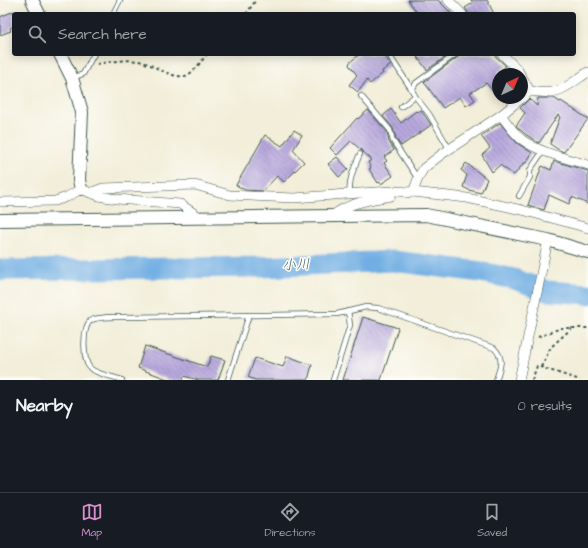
<!DOCTYPE html>
<html lang="en">
<head>
<meta charset="utf-8">
<style>
  body { margin:0; font-family:"Architects Daughter","Klee One",sans-serif; background:#242831; color:#f1f3f6 }
  .compass { position:absolute; left:492px; top:68px; width:36px; height:36px; border-radius:50%; background:#171b24; box-shadow:0 2px 10px #0003; rotate:44deg }
  .list { margin:0; padding:0; list-style:none }
  h2 { display:flex; justify-content:space-between; align-items:center; height:52px; margin:0; padding:0 16px; font-size:17px }
  h2 small { font-size:13px; font-weight:400; color:#9ea1a6 }
  .icon { flex:none; width:22px; height:22px; fill:none; stroke:currentColor; stroke-width:2; stroke-linecap:round; stroke-linejoin:round }
  .map { position:relative; flex:none; width:588px; height:380px; overflow:hidden }
  .search { position:absolute; background:#171b24; box-shadow:0 2px 10px #0003; left:12px; right:12px; top:12px; height:44px; display:flex; align-items:center; gap:10px; box-sizing:border-box; padding:0 14px; border-radius:4px; color:#9ea1a6; font-size:15px }
  .sheet { height:112px; background:#171b24 }
  nav { display:flex; justify-content:space-around; align-items:center; box-sizing:border-box; height:56px; border-top:1px solid #363941; background:#171b24; font-size:11px; color:#9ea1a6 }
  nav a { display:grid; justify-items:center; gap:2px }
  nav .on { color:#d690ce }
  .map>svg:first-child { display:block }
  .lines { fill:none; stroke-linecap:round; stroke-linejoin:round }
  .river { stroke:#71aee3; stroke-width:21 }
  .building { fill:url(#building-back-hatch) }
  .service-casing { stroke:#3f584d; stroke-width:6 }
  .minor-casing { stroke:#3f584d; stroke-width:10 }
  .tertiary-casing { stroke:#3f584d; stroke-width:14 }
  .path { stroke:#3f584d; stroke-width:2; stroke-dasharray:3 3; stroke-linecap:butt }
  .service { stroke:#fff; stroke-width:4.5 }
  .minor { stroke:#fff; stroke-width:9 }
  .tertiary { stroke:#fff; stroke-width:12 }
  .labels { text-anchor:middle; dominant-baseline:central; stroke-width:3; stroke-linejoin:round; paint-order:stroke }
  .water-label { font-size:14px; font-style:italic; fill:#385f69; stroke:#fdfcf7 }
</style>
</head>
<body>
<div class="map">
<svg width="588" height="380" viewBox="0 0 588 380">
  <defs>
    <pattern id="building-back-hatch" width="6" height="6" patternUnits="userSpaceOnUse"><rect width="6" height="6" fill="#b7a8dd"/><path d="M-1 5l2 2M0 0l6 6M5-1l2 2" fill="none" stroke="#948ab4"/></pattern>
  </defs>
  <rect width="100%" height="100%" fill="#fdfcf7"/>
  <filter id="ink" filterUnits="userSpaceOnUse"><feTurbulence type="fractalNoise" baseFrequency=".025" numOctaves="2"/><feDisplacementMap in="SourceGraphic" scale="8" xChannelSelector="R" yChannelSelector="G"/><feConvolveMatrix kernelMatrix="1 2 1 2 8 2 1 2 1" color-interpolation-filters="sRGB"/></filter>
  <filter id="wash" filterUnits="userSpaceOnUse"><feTurbulence type="fractalNoise" baseFrequency=".012" numOctaves="4" result="noise"/><feDisplacementMap in="SourceGraphic" scale="16" xChannelSelector="R" yChannelSelector="G"/><feGaussianBlur stdDeviation="0.9" result="paint"/><feColorMatrix in="noise" values="0 0 0 0 0 0 0 0 0 0 0 0 0 0 0 0 0 1.4 0 .05"/><feComposite in="paint" operator="in"/></filter>
  <g filter="url(#wash)">
    <rect width="100%" height="100%" fill="#f2eed9"/>
    <g class="lines">
      <!-- river -->
      <path class="river" d="M0,270L261,267L393,261L481,272L514,279L547,291L588,294"/>
    </g>
    <g id="blocks">
      <!-- building -->
      <g class="building">
        <path d="M408,0H438L452,14H418Z"/>
        <path d="M471,0H487L494,14H469L465,8L473,3Z"/>
        <path d="M14,11V26L10,28L11,31L0,35V17Z"/>
        <path d="M360,54H383L391,65L382,71L383,73L370,84L367,80L358,92L349,85L357,75L349,65L350,62Z"/>
        <path d="M415,54H450L427,70Z"/>
        <path d="M460,54H493L506,66L498,72V97L486,83L470,93L475,100L466,106L460,97L443,108L424,82L458,57Z"/>
        <path d="M538,98H554L560,102L561,101L588,119L564,152L559,150L550,144L560,117L558,115L539,143L525,134L516,126L525,113L520,108L529,99L537,106Z"/>
        <path d="M391,109L401,123L416,111L417,112L421,110L431,125L401,146L396,139L393,128L383,116Z"/>
        <path d="M368,110L387,132L389,142L394,150L384,157L387,161L384,163L393,176L381,184L379,182L378,183L369,169L371,168L368,162L372,160L351,141L337,155L330,148L357,118L358,119Z"/>
        <path d="M500,123L517,143L532,153L526,163H524L514,175L500,165L492,172L482,155L490,148L481,136Z"/>
        <path d="M294,130L302,135L293,150L304,162L284,182L277,176L263,191L245,190L236,185L265,135L282,146Z"/>
        <path d="M337,157L348,169L339,177L328,164Z"/>
        <path d="M554,161L588,171V204L572,197L569,204L549,195L544,210L528,205L542,166L551,170Z"/>
        <path d="M466,163L487,179L481,193L469,190L463,187L467,175L461,170Z"/>
        <path d="M363,317L398,328L381,380H343Z"/>
        <path d="M145,346L207,367L211,356L225,360L218,380H198L184,376L183,380H170L138,368Z"/>
        <path d="M287,356L312,365L308,380H255L248,377L255,358L283,367Z"/>
      </g>
    </g>
  </g>
  <g filter="url(#ink)">
    <use href="#blocks" fill-opacity="0" stroke="#3f584d" stroke-width="1"/>
    <g class="lines">
      <!-- service casing -->
      <g class="service-casing">
        <g id="service">
          <path d="M113,14L120,0"/>
          <path d="M391,58L412,90"/>
          <path d="M72,78L83,74L94,54"/>
          <path d="M361,96L390,130L393,141L418,179"/>
          <path d="M401,107L415,96"/>
          <path d="M450,150L429,114L415,96L412,90L416,83L456,54"/>
          <path d="M350,194C348,180 355,166 360,154"/>
          <path d="M519,196L530,177V170L543,151"/>
          <path d="M122,380C114,377 96,374 90,368C83,361 82,329 90,321C96,316 116,317 124,317L337,314L366,307L378,308L494,348C505,359 500,367 496,380"/>
          <path d="M228,380L249,315"/>
          <path d="M333,380L350,325L348,311"/>
        </g>
      </g>
      <!-- minor casing -->
      <g class="minor-casing">
        <g id="minor">
          <path d="M448,0L462,14"/>
          <path d="M502,54L518,70L520,74"/>
          <path d="M522,77L530,91"/>
          <path d="M522,98L530,91C560,96 564,88 588,72"/>
          <path d="M501,115C507,123 513,132 521,139C540,153 566,158 588,165"/>
          <path d="M90,193L103,188L195,185L230,195L294,198L360,193L393,191L413,192L467,198L522,210L588,228"/>
          <path d="M407,193L413,192L419,176L424,168L442,154L501,115L522,98"/>
          <path d="M0,202L55,201L67,197L81,189L99,196L117,199L180,204L201,218"/>
          <path d="M332,216C349,202 370,200 391,196"/>
          <path d="M519,380L548,240"/>
        </g>
      </g>
      <!-- tertiary casing -->
      <g class="tertiary-casing">
        <g id="tertiary">
          <path d="M32,0L39,14"/>
          <path d="M60,54L72,78L82,112L79,180L81,189"/>
          <path d="M0,220L426,215L548,240L588,252"/>
        </g>
      </g>
      <!-- path -->
      <g class="path">
        <path d="M246,14L256,0"/>
        <path d="M97,64C110,62 124,59 138,61C152,63 171,79 185,76C194,73 202,60 207,54"/>
        <path d="M538,337L561,328H588"/>
        <path d="M541,367L551,347L572,328"/>
        <path d="M532,380L537,366L580,380"/>
      </g>
      <!-- service -->
      <use href="#service" class="service"/>
      <!-- minor -->
      <use href="#minor" class="minor"/>
      <!-- tertiary -->
      <use href="#tertiary" class="tertiary"/>
    </g>
  </g>
  <g class="labels">
    <!-- water labels -->
    <g class="water-label">
      <text transform="translate(296 265) rotate(-3)">小川</text>
    </g>
  </g>
</svg>
<svg class="compass" viewBox="-18 -18 36 36"><path d="M0-13l5 13h-10z" fill="#e53935"/><path d="M0 13l5-13h-10z" fill="#9ea1a6"/></svg>
<div class="search"><svg class="icon" aria-label="search" viewBox="0 0 24 24"><circle cx="10" cy="10" r="6"/><path d="M15 15l6 6"/></svg>Search here</div>
</div>
<section class="sheet">
<h2>Nearby<small>0 results</small></h2>
<ul class="list">
</ul>
</section>
<nav>
<a class="on"><svg class="icon" aria-label="map" viewBox="0 0 24 24"><path d="M3 6l6-2 6 2 6-2v14l-6 2-6-2-6 2zM9 4v14M15 6v14"/></svg>Map</a>
<a><svg class="icon" aria-label="directions" viewBox="0 0 24 24"><path d="M12 3l9 9-9 9-9-9zM9 14v-3h6M13 9l2 2-2 2"/></svg>Directions</a>
<a><svg class="icon" aria-label="saved" viewBox="0 0 24 24"><path d="M7 4h10v16l-5-4-5 4z"/></svg>Saved</a>
</nav>
</body>
</html>
